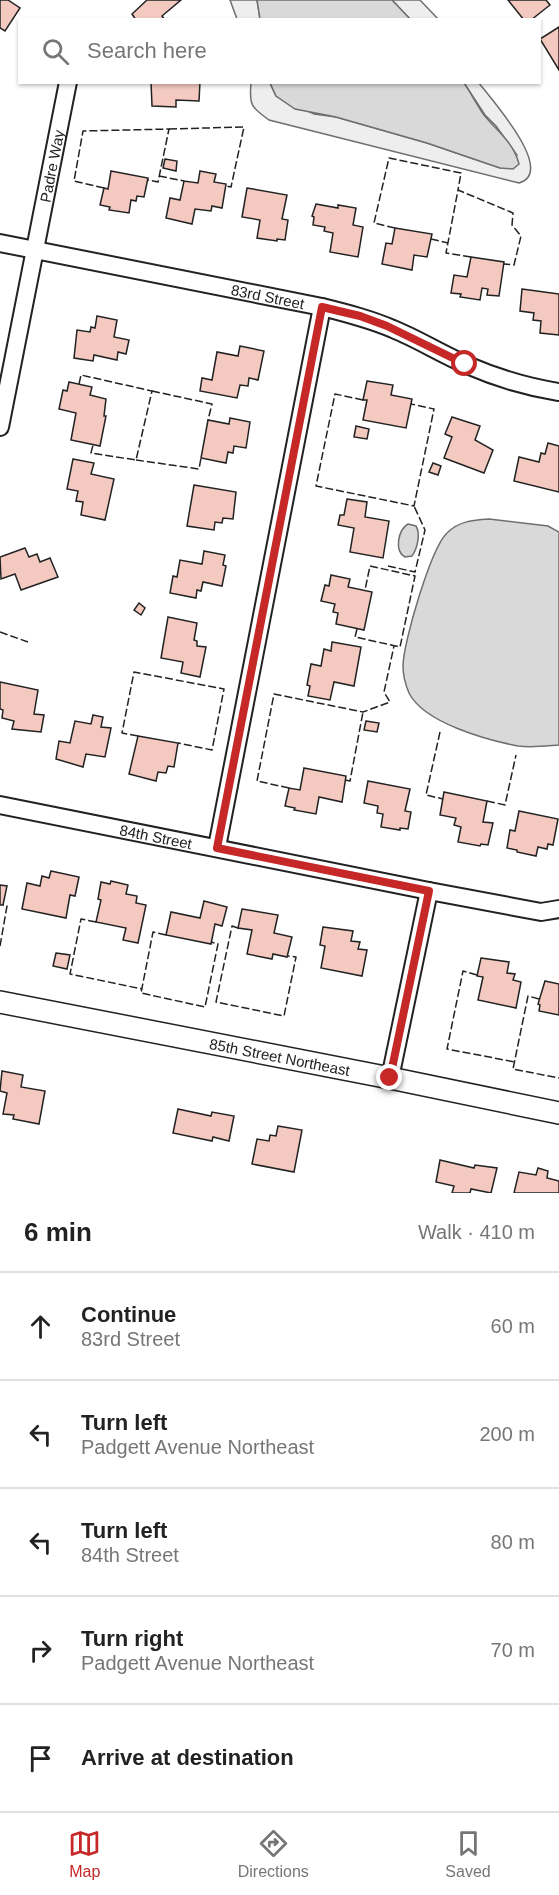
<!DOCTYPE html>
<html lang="en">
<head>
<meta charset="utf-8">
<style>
  body { margin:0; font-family:Helvetica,sans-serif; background:#f6f6f6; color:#222 }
  .stop { position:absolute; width:18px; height:18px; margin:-14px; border:4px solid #c62828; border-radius:50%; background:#fff }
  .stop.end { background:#c62828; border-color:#fff; box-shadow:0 2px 6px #0008 }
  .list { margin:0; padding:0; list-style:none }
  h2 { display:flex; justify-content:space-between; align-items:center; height:78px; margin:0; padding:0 24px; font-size:26px }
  h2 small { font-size:20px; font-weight:400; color:#767676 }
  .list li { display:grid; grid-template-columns:39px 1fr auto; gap:18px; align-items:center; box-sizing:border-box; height:108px; padding:0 24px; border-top:2px solid #e0e0e0 }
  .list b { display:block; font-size:22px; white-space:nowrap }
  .list p { margin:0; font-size:20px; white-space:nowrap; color:#767676 }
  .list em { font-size:20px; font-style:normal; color:#767676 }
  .icon { flex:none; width:33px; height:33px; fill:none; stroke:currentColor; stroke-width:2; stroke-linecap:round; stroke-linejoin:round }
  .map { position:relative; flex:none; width:559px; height:1193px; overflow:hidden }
  .search { position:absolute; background:#fff; box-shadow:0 2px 4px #0004; left:18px; right:18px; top:18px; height:66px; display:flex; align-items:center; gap:15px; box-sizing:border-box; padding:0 21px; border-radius:0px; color:#767676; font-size:22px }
  .sheet { height:618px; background:#fff }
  nav { display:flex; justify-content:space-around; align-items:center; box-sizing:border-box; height:84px; border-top:2px solid #e0e0e0; background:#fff; font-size:16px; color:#767676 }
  nav a { display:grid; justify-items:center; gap:3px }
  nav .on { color:#c62828 }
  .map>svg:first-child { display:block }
  .green { fill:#eee; stroke:#6f6f6f; stroke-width:1.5 }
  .water { fill:#d9d9d9; stroke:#6f6f6f; stroke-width:1.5 }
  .building { fill:#f3c9c0; stroke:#222; stroke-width:1.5 }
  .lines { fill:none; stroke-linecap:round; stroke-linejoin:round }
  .minor-casing { stroke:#222; stroke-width:20 }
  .tertiary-casing { stroke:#222; stroke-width:24 }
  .minor { stroke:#fff; stroke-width:16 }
  .tertiary { stroke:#fff; stroke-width:21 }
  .fence { stroke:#222; stroke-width:1.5; stroke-dasharray:8 3; stroke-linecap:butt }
  .route { stroke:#c62828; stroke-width:8 }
  .labels { text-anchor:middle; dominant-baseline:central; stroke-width:4.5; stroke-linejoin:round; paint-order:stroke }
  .street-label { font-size:15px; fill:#222; stroke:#fff }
</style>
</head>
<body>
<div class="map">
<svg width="559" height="1193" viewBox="0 0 559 1193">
  <rect width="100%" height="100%" fill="#fff"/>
  <!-- green -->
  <g class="green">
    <path d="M230,0H257L260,19H237Z"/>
    <path d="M392,0H420L438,19H410Z"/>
    <path d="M251,83H270L276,96L314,114L336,117L427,143L500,168L517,155L496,126L485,115L464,83H479C491,99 557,172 519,183L269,120C251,107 249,105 251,83Z"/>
  </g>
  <!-- water -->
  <g class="water">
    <path d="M257,0H392L410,19H260Z"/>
    <path d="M270,83H464C471,93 477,105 484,115C497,131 514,143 519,164L513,169L500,168L427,143L336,117L295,109L276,96Z"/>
    <path d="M489,519L548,526L559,532V745C546,746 531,748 518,746C487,740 424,723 409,693C406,686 403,674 403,666C403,643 431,548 447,533C459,521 473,520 489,519Z"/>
    <path d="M408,524L416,526C421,534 417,549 412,556L405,557C394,551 398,530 408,524Z"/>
  </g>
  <!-- building -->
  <g class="building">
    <path d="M8,0L20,8L5,31L0,28V0Z"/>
    <path d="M147,0H181L162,16L165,20H136L132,14Z"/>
    <path d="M508,0H546L550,5L531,20H524Z"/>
    <path d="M559,27V70L540,39Z"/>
    <path d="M151,82H200L199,101L176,100V107L152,106Z"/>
    <path d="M165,159L177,161L176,171L163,168Z"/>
    <path d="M111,171L148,178L144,197L137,196L136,201L131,200L129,213L109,210L110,207L100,205L104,188L108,189Z"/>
    <path d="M200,171L216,174L214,182L226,184L222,208L212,206L211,211L195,209L192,224L166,218L170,198L180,200L184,181L198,183Z"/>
    <path d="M247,188L287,195L282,219L288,220L285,240L277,239V241L257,238L260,220L242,217Z"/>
    <path d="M316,204L338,208V205L356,208L353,225L363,227L358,257L330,252L333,233L324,231L325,227L313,225L314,217L312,216Z"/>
    <path d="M395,228L432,234L427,257L414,255L412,270L382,264L386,243L392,244Z"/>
    <path d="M471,257L504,262L499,296L487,295L488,289L482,288L480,300L460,297L461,294L451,293L454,275L467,277Z"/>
    <path d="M522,289L559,294V335L540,333L541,321L533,320L534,313L520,311Z"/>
    <path d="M97,316L117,320L114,337L129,340L126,354L118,352L117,360L94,355L93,361L74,358L77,330L90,332L91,327L95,328Z"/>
    <path d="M240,346L264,351L258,380L249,378L248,386L240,385L237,398L200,391L202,378L212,380L217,352L238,356Z"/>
    <path d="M367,381L393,385L391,395L412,399L406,428L363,420L367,400H363Z"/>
    <path d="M69,382L92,387L90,395L106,399L104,416H106L100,446L71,440L76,413L59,409L63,390L67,391Z"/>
    <path d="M452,417L480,426L475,440L493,450L484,473L444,458L452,437L445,434Z"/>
    <path d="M230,418L250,422L246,448L234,446L233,453L228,452L226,463L201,458L208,420L229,424Z"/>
    <path d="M356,426L369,429L367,439L354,437Z"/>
    <path d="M548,443L559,446V492L514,481L519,457L539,462L541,453L545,454Z"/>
    <path d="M73,459L94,463L91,474L114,479L105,520L81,515L83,502L76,501L78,491L67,489Z"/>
    <path d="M433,463L441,466L438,475L429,472Z"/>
    <path d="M194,485L236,492L233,519L223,518L222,523L215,522L214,530L187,526Z"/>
    <path d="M347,499L367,502L365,517L389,521L383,558L350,552L354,528L338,525L340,515H344Z"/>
    <path d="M25,548L29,557L37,554L40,562L50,558L58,577L21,590L15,574L1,579L0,557Z"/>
    <path d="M204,551L225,555L223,565L226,566L222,586L203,582L201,591L197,590L196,598L170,593L173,576L177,577L180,560L202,564Z"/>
    <path d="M331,575L350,579L348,587L372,592L364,630L336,624L338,613L333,612L335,604L321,601L325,585L329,586Z"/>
    <path d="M139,603L145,608L141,615L134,610Z"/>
    <path d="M168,617L197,623L194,640L197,641V646L206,647L200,677L181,673L183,662L161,658Z"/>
    <path d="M332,642L361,647L354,686L334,682L330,700L308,696L310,686L307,685L311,664L321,666L324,649L331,651Z"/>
    <path d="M0,682L38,690L34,714L44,715L41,732L12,729L14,721L2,718L3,710L0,709Z"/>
    <path d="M93,715L103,717L101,727L111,728L105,757L86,754L83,767L56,759L59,741L70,743L75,721L91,724Z"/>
    <path d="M366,721L379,723L377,732L364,730Z"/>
    <path d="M138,736L178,743L174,767L168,766L166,773L158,772L156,781L129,774Z"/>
    <path d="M304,768L346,776L342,802L319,797L316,814L294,810L295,808L285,806L289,788L300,790Z"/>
    <path d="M368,781L410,789L405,811L411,812L408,829L400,828V830L381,827L383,814L377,813L378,806L364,803Z"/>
    <path d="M444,792L487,801L483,822L493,823L488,845L481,844L480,846L458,842L461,827L454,825L456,818L440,815Z"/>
    <path d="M519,811L558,819L553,845L548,844L547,849L538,847L536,856L517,852V850L507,848L510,830L515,831Z"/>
    <path d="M51,871L79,877L75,896L70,895L66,918L22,909L27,883L40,886L42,876L49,878Z"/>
    <path d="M111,881L128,885L126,894L137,896L136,903L146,905L138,943L123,940L126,928L96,922L101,900L98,899L101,882L110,884Z"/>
    <path d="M0,885L7,886L3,905H0Z"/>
    <path d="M204,901L227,907L222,926L215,924L211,944L166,935L171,912L200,918Z"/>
    <path d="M242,909L278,915L274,933L292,937L287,957L273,954L272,959L247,954L252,930L238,928Z"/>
    <path d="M323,927L353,931L351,941L360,942L358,949L367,950L362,976L321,968L325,946L320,945Z"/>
    <path d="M56,953L70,955L67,969L53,966Z"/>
    <path d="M481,958L509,962L507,973L515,974L513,980L521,982L516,1008L478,1000L483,977L477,976Z"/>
    <path d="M545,981L559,984V1015L539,1011L540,1005L538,1004Z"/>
    <path d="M2,1071L23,1075L21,1087L45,1091L39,1124L13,1119L14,1115L3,1114L7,1093L0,1091Z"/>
    <path d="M178,1109L211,1116L212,1112L234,1116L229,1141L213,1137L212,1141L173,1133Z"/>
    <path d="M278,1126L302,1130L294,1172L252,1164L257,1139L269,1141L270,1135L276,1136Z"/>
    <path d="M440,1160L474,1168L475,1165L497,1168L491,1193L471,1189L470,1193H452L454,1186L436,1182Z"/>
    <path d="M538,1168L548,1171L547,1178L559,1181V1193H514L519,1172L536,1175Z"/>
  </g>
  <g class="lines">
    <!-- minor casing -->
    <g class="minor-casing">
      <g id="minor">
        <path id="s1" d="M0,243L322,307C346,313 370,319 393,329C418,339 441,354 467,365C497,378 527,387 559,392"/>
        <path id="s2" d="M0,427L68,82"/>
        <path id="s3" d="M0,805L429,891L541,912L559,909"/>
        <path d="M217,847L322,307"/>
        <path d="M390,1078L429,891"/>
      </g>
    </g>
    <!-- tertiary casing -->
    <g class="tertiary-casing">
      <g id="tertiary">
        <path id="s4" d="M0,1002L390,1078L559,1113"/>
      </g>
    </g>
    <!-- minor -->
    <use href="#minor" class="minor"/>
    <!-- tertiary -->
    <use href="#tertiary" class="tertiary"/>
    <!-- fence -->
    <g class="fence">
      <path d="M169,129L244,127L231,187L226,186"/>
      <path d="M159,176L184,181"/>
      <path d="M104,188L74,181L83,131L169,129L158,182L148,180"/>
      <path d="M395,228L374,223L389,158L461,173L458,190"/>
      <path d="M431,239L448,243"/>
      <path d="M471,257L446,253L458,190L513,213L512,225L521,236L514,265L504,264"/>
      <path d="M79,384L81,375L152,391L136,460L91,453L93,445"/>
      <path d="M152,391L212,404L208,420"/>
      <path d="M363,400L335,394L316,486L414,506L434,409L411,404"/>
      <path d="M136,460L199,469L201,458"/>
      <path d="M388,566L415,572L425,530L414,506"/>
      <path d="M357,629L355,637L400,647L415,576L370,566L365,590"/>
      <path d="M0,632L28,642"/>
      <path d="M440,732L426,795L443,799"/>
      <path d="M138,736L122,733L134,672L224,689L212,750L178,743"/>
      <path d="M345,780L350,781L363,712"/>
      <path d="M289,788L257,781L274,694L363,712L390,702L384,692L394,646"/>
      <path d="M487,801L505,805L516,755"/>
      <path d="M96,922L81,919L70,974L142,989"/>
      <path d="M238,928L232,926L216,1002L284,1016L296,957L288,956"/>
      <path d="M166,935L153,932L141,993L205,1007L218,944L211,942"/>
      <path d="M0,946L7,906L3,905"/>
      <path d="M477,975L463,971L447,1049L515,1062"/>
      <path d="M539,999L528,996L513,1069L559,1078"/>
    </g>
  </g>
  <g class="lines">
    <!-- route -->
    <path class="route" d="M390,1078L429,891L217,848L322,307L360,316L387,326L465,364"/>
  </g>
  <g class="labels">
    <!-- street labels -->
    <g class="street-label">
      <text stroke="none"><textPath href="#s2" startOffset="266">Padre Way</textPath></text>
      <text stroke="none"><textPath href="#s1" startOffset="273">83rd Street</textPath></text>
      <text stroke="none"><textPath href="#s3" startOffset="159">84th Street</textPath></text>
      <text stroke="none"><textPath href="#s4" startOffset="285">85th Street Northeast</textPath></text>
    </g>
  </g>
</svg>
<div class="stop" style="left:465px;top:364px"></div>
<div class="stop end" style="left:390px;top:1078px"></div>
<div class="search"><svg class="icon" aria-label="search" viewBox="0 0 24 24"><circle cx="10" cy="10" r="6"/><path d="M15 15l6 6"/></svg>Search here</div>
</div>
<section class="sheet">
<h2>6 min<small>Walk · 410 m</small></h2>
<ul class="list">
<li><svg class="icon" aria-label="ahead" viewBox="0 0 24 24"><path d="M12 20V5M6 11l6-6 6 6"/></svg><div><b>Continue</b><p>83rd Street</p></div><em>60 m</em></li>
<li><svg class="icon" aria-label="left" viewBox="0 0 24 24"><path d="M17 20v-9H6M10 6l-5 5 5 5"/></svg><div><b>Turn left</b><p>Padgett Avenue Northeast</p></div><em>200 m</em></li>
<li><svg class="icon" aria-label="left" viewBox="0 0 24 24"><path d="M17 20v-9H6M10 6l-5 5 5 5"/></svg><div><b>Turn left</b><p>84th Street</p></div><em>80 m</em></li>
<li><svg class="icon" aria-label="right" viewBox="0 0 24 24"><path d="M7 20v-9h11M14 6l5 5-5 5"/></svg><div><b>Turn right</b><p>Padgett Avenue Northeast</p></div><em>70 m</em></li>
<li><svg class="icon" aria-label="arrive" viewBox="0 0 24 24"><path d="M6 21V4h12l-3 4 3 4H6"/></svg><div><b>Arrive at destination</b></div></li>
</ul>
</section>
<nav>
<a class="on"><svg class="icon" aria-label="map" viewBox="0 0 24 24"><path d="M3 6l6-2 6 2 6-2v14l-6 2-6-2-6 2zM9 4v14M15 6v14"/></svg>Map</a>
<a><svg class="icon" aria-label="directions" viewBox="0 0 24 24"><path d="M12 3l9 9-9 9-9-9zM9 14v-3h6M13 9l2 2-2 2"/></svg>Directions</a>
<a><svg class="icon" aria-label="saved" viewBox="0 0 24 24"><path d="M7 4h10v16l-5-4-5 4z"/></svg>Saved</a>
</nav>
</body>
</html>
